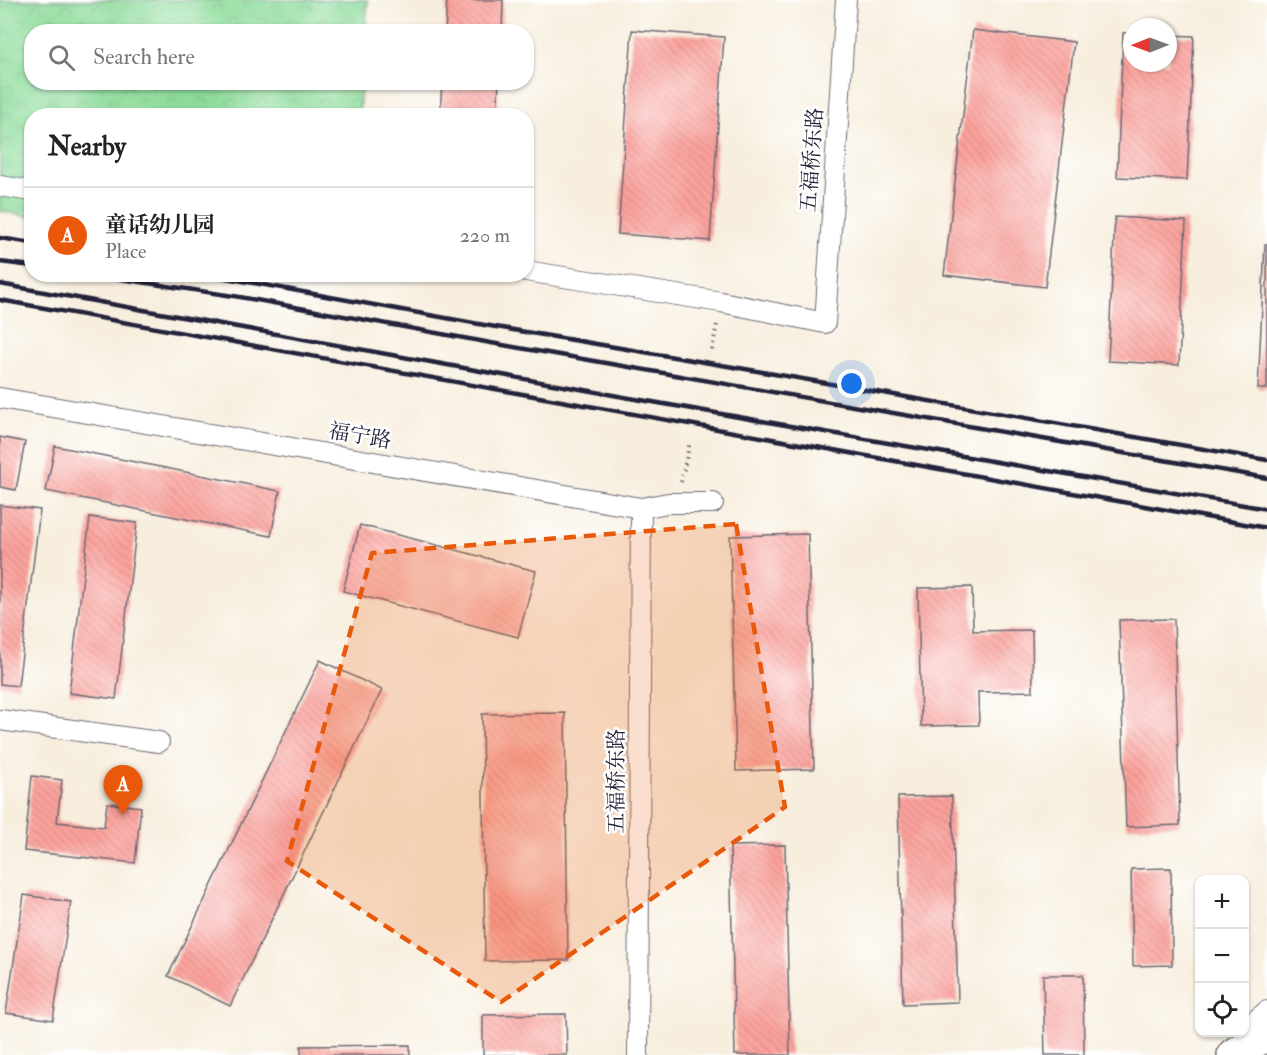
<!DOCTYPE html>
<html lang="en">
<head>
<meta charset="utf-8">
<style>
  body { margin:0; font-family:"IM FELL Double Pica","Noto Serif SC",serif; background:#f2f2f2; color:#222 }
  .controls { position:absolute; right:18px; bottom:18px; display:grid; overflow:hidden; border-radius:12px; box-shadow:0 2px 4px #0004 }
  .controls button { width:54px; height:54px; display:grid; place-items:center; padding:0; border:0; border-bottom:2px solid #e0e0e0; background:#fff; color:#222; font:30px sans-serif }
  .compass { position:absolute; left:1123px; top:18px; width:54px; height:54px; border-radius:50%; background:#fff; box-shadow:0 2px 4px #0004; rotate:269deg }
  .you { position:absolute; left:852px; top:384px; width:21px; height:21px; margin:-15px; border:4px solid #fff; border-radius:50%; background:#1a73e8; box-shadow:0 0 0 9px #1a73e833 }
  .badge { display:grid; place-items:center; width:39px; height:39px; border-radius:50%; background:#ea580c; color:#fff; font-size:20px; font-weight:700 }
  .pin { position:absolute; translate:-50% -50px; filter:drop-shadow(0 2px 3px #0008) }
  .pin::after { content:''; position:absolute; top:32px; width:21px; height:18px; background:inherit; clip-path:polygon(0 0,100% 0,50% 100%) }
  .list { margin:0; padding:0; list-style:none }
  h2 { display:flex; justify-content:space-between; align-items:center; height:78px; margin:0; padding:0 24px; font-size:26px }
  h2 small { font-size:20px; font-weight:400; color:#767676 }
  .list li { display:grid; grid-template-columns:39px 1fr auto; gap:18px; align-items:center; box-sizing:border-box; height:96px; padding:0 24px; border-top:2px solid #e0e0e0 }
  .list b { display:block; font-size:22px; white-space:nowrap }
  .list p { margin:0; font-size:20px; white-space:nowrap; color:#767676 }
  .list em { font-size:20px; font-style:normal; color:#767676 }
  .icon { flex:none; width:33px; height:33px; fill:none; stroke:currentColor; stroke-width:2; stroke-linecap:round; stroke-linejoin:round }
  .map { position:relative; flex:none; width:1267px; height:1055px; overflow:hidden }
  .search { position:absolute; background:#fff; box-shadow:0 2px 4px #0004; left:24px; top:24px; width:510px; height:66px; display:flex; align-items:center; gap:15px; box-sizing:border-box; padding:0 21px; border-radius:24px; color:#767676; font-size:22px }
  .panel { position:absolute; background:#fff; box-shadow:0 2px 4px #0004; left:24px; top:108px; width:510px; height:174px; border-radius:24px }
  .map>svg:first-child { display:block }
  .park { fill:url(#park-crowns); stroke:#577e6a; stroke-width:1.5 }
  .building { fill:url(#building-back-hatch) }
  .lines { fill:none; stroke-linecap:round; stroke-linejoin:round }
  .minor-casing { stroke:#6d6974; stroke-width:22 }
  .trunk-casing { stroke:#6d6974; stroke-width:36 }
  .path { stroke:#6d6974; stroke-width:4; stroke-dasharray:1.5 4.5; stroke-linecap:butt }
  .minor { stroke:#fff; stroke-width:20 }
  .trunk { stroke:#fff; stroke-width:33 }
  .rail { stroke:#22223b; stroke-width:4.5 }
  .marked { fill:#e8590c; fill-opacity:0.2; stroke:#e8590c; stroke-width:4.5; stroke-dasharray:12 8; stroke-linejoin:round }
  .labels { text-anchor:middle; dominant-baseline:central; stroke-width:5; stroke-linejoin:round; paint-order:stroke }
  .street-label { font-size:21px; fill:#22223b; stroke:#fff }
</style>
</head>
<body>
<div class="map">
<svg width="1267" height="1055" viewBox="0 0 1267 1055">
  <defs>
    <pattern id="park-crowns" width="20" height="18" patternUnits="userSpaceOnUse" patternTransform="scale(1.5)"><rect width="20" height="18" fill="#8cdb9a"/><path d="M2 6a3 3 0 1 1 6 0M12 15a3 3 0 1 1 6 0" fill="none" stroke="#78bc86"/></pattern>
    <pattern id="building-back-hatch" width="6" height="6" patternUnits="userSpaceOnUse" patternTransform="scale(1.5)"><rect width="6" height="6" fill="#fca29c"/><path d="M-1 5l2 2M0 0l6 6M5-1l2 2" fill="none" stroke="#d88b87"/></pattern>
  </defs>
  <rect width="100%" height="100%" fill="#fff"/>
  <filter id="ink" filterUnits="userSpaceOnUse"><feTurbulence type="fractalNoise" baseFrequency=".0167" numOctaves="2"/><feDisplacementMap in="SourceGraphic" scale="12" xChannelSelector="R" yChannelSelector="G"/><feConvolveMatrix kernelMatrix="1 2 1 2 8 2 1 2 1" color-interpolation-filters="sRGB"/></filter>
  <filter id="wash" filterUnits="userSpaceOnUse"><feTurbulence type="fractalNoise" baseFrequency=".008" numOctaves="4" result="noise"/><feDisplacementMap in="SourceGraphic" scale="24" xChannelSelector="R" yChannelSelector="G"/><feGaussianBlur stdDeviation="1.35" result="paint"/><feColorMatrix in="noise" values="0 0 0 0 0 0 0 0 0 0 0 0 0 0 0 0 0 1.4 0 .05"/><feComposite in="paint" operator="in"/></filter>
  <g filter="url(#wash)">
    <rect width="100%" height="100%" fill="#f7eedd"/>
    <!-- park -->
    <path class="park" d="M0,0H368L365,31L32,32V82L361,83L359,115L32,116L31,217L0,211Z"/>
    <g id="blocks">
      <!-- building -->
      <g class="building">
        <path d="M447,0H503L502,32H445Z"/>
        <path d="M632,30L724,37L710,241L618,234Z"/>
        <path d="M973,30L1074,42L1045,287L944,275Z"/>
        <path d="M1123,33H1132V63H1168V35L1194,36L1187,180L1117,177Z"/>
        <path d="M442,82H499L497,116H440Z"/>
        <path d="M1115,217L1186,221L1179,365L1108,361Z"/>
        <path d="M1265,244H1267V389H1258Z"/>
        <path d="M0,437L25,442L16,490L0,487Z"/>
        <path d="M55,446L280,491L271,536L46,491Z"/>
        <path d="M0,505L40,510L18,686L0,684Z"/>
        <path d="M90,517L137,523L116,699L69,693Z"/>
        <path d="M360,525L536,571L518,637L343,591Z"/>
        <path d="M808,534L814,769L736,771L730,536Z"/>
        <path d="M972,587L973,631L1032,630L1033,691L978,692L979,725L921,726L918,588Z"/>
        <path d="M1174,619L1180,825L1126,827L1119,620Z"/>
        <path d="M320,660L382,690L230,1006L168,976Z"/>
        <path d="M565,713L568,960L485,961L482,714Z"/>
        <path d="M32,776L62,780L57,822L104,827L107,803L141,807L135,863L24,851Z"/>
        <path d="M952,796L958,1002L903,1004L898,797Z"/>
        <path d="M785,845L790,1055H735L730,846Z"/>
        <path d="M1171,868L1172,965L1133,966L1131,869Z"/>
        <path d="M24,895L71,902L53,1020L6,1013Z"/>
        <path d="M1043,975H1083L1084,1055H1045Z"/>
        <path d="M566,1014L567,1055H483V1015Z"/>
        <path d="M410,1045V1055H301V1046Z"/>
      </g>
    </g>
  </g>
  <g filter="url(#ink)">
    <use href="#blocks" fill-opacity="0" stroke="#6d6974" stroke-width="1.5"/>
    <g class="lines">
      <!-- minor casing -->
      <g class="minor-casing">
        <g id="minor">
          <path d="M0,186L32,191"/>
          <path d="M526,271L721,302L825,323L846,0"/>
          <path d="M0,398L641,508L668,503H713"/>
          <path d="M0,720L159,742"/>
          <path d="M1244,1030L1267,1011"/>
          <path d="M638,1055L641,508"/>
        </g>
      </g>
      <!-- trunk casing -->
      <g class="trunk-casing">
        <path id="trunk" d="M1234,1055L1267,1033"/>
      </g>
      <!-- path -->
      <g class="path">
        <path d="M712,350L717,324"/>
        <path d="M681,482L690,442"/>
      </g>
      <!-- minor -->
      <use href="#minor" class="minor"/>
      <!-- trunk -->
      <use href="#trunk" class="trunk"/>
      <!-- rail -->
      <g class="rail">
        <path d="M0,238L32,243"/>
        <path d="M0,262L32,266"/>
        <path d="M88,274L240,297L491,343L1267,478"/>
        <path d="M204,274L490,326L757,371L1267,460"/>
        <path d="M0,284L624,397L1267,509"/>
        <path d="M0,300L1267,528"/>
      </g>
    </g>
  </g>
  <!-- marked area -->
  <path class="marked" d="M736,524L785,807L501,1002L287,861L372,553Z"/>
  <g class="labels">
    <!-- street labels -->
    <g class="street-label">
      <text transform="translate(812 160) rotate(-86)">五福桥东路</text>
      <text transform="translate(360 436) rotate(10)">福宁路</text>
      <text transform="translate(616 781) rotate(-90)">五福桥东路</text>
    </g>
  </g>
</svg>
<div class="controls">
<button>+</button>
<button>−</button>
<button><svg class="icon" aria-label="locate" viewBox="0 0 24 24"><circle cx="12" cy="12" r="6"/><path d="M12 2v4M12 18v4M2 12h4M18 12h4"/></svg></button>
</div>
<svg class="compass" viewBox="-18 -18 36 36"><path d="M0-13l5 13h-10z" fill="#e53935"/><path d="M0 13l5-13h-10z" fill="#767676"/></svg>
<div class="you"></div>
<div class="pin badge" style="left:123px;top:815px">A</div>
<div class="search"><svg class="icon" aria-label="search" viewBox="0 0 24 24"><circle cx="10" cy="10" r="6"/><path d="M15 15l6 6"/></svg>Search here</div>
<section class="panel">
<h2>Nearby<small></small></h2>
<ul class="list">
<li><span class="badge">A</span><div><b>童话幼儿园</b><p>Place</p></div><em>220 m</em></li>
</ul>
</section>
</div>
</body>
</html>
